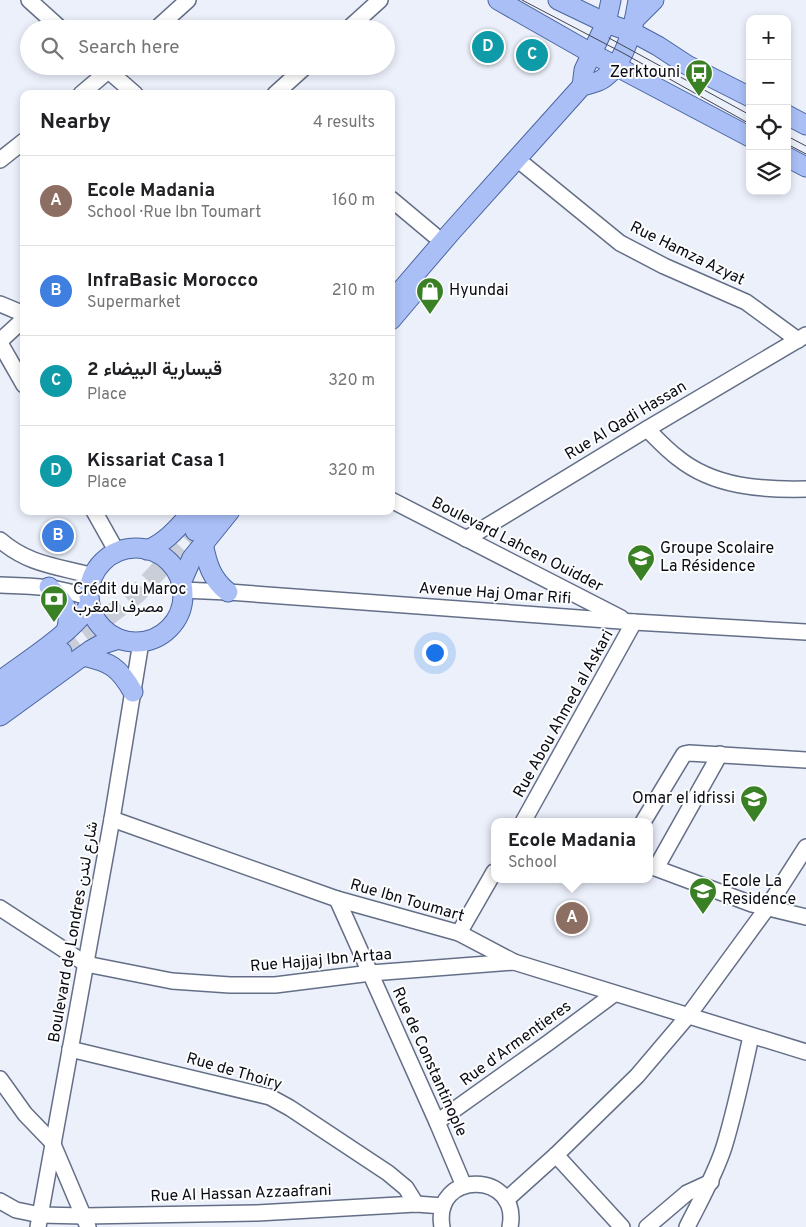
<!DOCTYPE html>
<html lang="en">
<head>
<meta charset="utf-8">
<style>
  body { margin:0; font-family:Overpass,Vazirmatn,sans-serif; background:#f6f6f6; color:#202124 }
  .controls { position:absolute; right:15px; top:15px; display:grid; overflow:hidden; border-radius:10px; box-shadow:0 2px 8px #0003 }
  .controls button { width:45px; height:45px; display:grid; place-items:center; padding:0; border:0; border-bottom:1px solid #e0e0e0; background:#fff; color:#202124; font:25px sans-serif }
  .you { position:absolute; left:434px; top:652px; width:18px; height:18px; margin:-12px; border:4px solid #fff; border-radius:50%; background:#1a73e8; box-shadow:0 0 0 8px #1a73e833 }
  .badge { display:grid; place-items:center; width:32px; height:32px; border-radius:50%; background:#3a8126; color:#fff; font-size:16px; font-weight:700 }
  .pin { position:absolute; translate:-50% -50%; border:2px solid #fff; box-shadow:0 1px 5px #0006 }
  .popup { position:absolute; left:491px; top:818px; width:162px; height:65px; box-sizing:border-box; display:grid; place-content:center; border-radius:10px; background:#fff; filter:drop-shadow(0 1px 4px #0005); font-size:16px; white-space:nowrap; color:#757577 }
  .popup b { font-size:19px; color:#202124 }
  .popup::after { content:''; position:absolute; left:50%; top:100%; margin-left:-10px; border:10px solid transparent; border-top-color:#fff }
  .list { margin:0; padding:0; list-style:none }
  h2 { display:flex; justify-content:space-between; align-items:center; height:65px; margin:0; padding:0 20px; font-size:21px }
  h2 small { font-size:16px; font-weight:400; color:#757577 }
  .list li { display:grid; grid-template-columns:32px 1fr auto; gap:15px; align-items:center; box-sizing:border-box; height:90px; padding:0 20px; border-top:1px solid #e0e0e0 }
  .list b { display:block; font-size:19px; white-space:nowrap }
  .list p { margin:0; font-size:16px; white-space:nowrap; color:#757577 }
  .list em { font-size:16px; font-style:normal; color:#757577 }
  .icon { flex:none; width:28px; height:28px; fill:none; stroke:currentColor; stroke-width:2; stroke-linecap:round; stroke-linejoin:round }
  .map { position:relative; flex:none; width:806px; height:1227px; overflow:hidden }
  .search { position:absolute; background:#fff; box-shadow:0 2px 8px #0003; left:20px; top:20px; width:375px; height:55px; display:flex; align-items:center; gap:12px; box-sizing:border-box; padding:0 18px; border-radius:28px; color:#757577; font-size:19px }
  .panel { position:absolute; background:#fff; box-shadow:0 2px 8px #0003; left:20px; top:90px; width:375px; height:425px; border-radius:10px }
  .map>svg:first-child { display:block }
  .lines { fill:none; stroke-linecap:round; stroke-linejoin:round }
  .major-tunnel { stroke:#c9ced8; stroke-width:19; stroke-dasharray:19 9; stroke-linecap:butt }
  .minor-casing { stroke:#646f87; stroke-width:18 }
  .major-casing { stroke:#4b65a2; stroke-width:21 }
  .minor { stroke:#fff; stroke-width:15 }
  .major { stroke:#a9bff5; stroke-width:19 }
  .tram { stroke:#42464f; stroke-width:1 }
  .labels { text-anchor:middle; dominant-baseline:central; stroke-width:4; stroke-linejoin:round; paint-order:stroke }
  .poi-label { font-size:16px; fill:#080b14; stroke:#fdfdfd; text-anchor:start }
  .street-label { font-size:16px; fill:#080b14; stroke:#fdfdfd }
</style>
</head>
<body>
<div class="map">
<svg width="806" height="1227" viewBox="0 0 806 1227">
  <rect width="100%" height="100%" fill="#ebf0fb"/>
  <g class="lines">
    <!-- major-tunnel -->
    <path class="major-tunnel" d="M62,652L137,594L195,531"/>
    <!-- minor casing -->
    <g class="minor-casing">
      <g id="minor">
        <path d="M29,0L61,29"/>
        <path d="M156,29L188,0"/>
        <path d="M348,29L380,0"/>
        <path d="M103,66L135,94"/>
        <path d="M81,94L114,66"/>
        <path d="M275,94L306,66"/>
        <path d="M517,159L620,243L664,266L746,302L798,340"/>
        <path d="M0,160L24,141"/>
        <path d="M391,199L434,235"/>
        <path d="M0,304L24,314"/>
        <path d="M0,341L24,319"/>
        <path d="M0,343L24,385"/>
        <path d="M647,429C657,439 666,449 678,458C714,487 761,490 806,489"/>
        <path d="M391,500L621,618"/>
        <path d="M94,511L117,552"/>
        <path d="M466,539L647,429L806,335"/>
        <path d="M0,540C29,565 57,566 93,576"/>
        <path d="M0,585C33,586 57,586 89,598"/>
        <path d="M182,590L228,592L634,622L806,632"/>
        <path d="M112,819L337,899L459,933L514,962L806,1052"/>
        <path d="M523,822L634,622"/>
        <path d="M643,822L684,754L689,753L806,760"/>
        <path d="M650,866L752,904L806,917"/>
        <path d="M656,868L720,754"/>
        <path d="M337,899L437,1122L464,1186"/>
        <path d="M0,908L86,964L172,981L230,985H275L371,973L514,962"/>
        <path d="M459,933L494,872"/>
        <path d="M70,1049L270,1097L290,1108L388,1173L406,1188L416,1204"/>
        <path d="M0,1079L25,1114L52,1142L88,1227"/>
        <path d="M437,1122L548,1043L614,994"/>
        <path d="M556,1155L622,1227"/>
        <path d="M506,1200L556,1155L637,1076L688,1016L767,908L806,847"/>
        <path d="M0,1201L16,1210L26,1212L40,1215L84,1216L257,1213L416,1204L443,1206"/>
        <path d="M38,1227L112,819L141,642"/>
        <path d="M442,1227C432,1169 521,1171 510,1227"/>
        <path d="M647,1227L687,1193L711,1182"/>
        <path d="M687,1227C700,1201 715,1175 724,1147C735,1111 743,1073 751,1036"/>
      </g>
    </g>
    <!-- major casing -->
    <g class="major-casing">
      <g id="major">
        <path d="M498,0L591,53L750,137"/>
        <path d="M558,0L606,23L632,32L658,46L687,65L750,97"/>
        <path d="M635,19L654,0"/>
        <path d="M582,86L584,70L606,23L611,0"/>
        <path d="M787,115L806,125"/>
        <path d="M787,157L806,167"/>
        <path d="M391,302L452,231L582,86C588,84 598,83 604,78C626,62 634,26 638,0"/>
        <path d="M391,320L413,294"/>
        <path d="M195,531L212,511"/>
        <path d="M203,543C207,563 211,579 228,592"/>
        <circle cx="136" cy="595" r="47"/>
        <path d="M147,550C167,542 179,526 193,511"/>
        <path d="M181,583L192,558L230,511"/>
        <path d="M49,587C63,602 73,610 66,631"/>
        <path d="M83,656C110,662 119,667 133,692"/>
        <path d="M0,681C25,662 75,631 89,605"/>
        <path d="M0,698L62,652"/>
        <path d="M0,716L91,650L100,645L119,639"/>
      </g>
    </g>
    <!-- minor -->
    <use href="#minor" class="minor"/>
    <!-- major -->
    <use href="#major" class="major"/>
    <!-- tram -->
    <g class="tram">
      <path d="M522,0L623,53L750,124"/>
      <path d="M609,38L750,115"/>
      <path d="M787,136L806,146"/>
      <path d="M787,144L806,154"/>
    </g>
  </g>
  <!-- icons -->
  <defs>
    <g id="bus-pin" transform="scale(1.4375)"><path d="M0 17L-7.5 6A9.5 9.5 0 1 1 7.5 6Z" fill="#3a8126" stroke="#fdfdfd"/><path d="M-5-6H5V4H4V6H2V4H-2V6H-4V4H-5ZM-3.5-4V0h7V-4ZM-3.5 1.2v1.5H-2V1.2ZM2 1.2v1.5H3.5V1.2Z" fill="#fff"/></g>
    <g id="shop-pin" transform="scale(1.4375)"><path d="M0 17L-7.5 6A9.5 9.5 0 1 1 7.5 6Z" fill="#3a8126" stroke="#fdfdfd"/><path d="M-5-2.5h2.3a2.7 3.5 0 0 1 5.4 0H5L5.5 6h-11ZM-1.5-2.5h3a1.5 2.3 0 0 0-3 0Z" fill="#fff"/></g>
    <g id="school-pin" transform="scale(1.4375)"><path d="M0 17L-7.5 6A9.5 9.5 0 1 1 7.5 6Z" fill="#3a8126" stroke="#fdfdfd"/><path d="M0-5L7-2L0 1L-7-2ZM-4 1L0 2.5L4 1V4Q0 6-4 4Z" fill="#fff"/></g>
    <g id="bank-pin" transform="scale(1.4375)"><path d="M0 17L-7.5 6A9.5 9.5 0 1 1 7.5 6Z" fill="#3a8126" stroke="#fdfdfd"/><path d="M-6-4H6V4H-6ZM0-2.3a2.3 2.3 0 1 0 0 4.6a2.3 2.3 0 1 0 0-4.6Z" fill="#fff"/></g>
  </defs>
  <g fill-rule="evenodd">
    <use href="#bus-pin" x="699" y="73"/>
    <use href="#shop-pin" x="430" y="291"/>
    <use href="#school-pin" x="641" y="558"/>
    <use href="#bank-pin" x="54" y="599"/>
    <use href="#school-pin" x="754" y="799"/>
    <use href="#school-pin" x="703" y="891"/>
  </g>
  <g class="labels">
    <!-- poi labels -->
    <g class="poi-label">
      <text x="680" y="73" text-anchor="end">Zerktouni</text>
      <text x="449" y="291">Hyundai</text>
      <text x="660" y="549">Groupe Scolaire<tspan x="660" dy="18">La Résidence</tspan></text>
      <text x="73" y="590">Crédit du Maroc<tspan x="73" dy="18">مصرف المغرب</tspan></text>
      <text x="735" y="799" text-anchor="end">Omar el idrissi</text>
      <text x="722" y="882">Ecole La<tspan x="722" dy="18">Residence</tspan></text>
    </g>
    <!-- street labels -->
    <g class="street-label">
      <text transform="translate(687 254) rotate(26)">Rue Hamza Azyat</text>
      <text transform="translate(626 421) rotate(-31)">Rue Al Qadi Hassan</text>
      <text transform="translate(517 545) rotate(27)">Boulevard Lahcen Ouidder</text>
      <text transform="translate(495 594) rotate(4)">Avenue Haj Omar Rifi</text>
      <text transform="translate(564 714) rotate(-61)">Rue Abou Ahmed al Askari</text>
      <text transform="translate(407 901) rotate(16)">Rue Ibn Toumart</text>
      <text transform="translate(74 932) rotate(-80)">Boulevard de Londres شارع لندن</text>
      <text transform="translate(321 961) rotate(-5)">Rue Hajjaj Ibn Artaa</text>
      <text transform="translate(516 1044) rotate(-36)">Rue d'Armentieres</text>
      <text transform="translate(429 1062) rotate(66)">Rue de Constantinople</text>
      <text transform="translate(234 1072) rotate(16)">Rue de Thoiry</text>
      <text transform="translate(241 1194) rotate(-2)">Rue Al Hassan Azzaafrani</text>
    </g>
  </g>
</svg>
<div class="controls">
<button>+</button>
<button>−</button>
<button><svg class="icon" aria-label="locate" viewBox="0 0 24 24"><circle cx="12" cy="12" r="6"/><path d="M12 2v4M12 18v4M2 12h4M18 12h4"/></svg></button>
<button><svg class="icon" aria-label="layers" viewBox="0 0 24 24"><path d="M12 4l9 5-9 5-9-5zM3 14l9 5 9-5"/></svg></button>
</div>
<div class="you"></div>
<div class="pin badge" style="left:572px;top:918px;background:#8d6e63">A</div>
<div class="popup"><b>Ecole Madania</b>School</div>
<div class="pin badge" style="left:58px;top:536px;background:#3f7fe0">B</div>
<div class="pin badge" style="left:532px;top:55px;background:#0f9aa8">C</div>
<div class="pin badge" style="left:488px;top:47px;background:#0f9aa8">D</div>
<div class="search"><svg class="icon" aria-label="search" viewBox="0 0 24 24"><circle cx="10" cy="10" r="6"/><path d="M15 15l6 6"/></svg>Search here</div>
<section class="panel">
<h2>Nearby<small>4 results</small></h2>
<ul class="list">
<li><span class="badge" style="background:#8d6e63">A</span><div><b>Ecole Madania</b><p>School · Rue Ibn Toumart</p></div><em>160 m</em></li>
<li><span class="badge" style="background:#3f7fe0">B</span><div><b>InfraBasic Morocco</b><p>Supermarket</p></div><em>210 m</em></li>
<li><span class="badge" style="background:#0f9aa8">C</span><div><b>قيسارية البيضاء 2</b><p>Place</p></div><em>320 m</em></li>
<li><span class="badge" style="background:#0f9aa8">D</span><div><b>Kissariat Casa 1</b><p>Place</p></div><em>320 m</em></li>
</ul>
</section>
</div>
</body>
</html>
